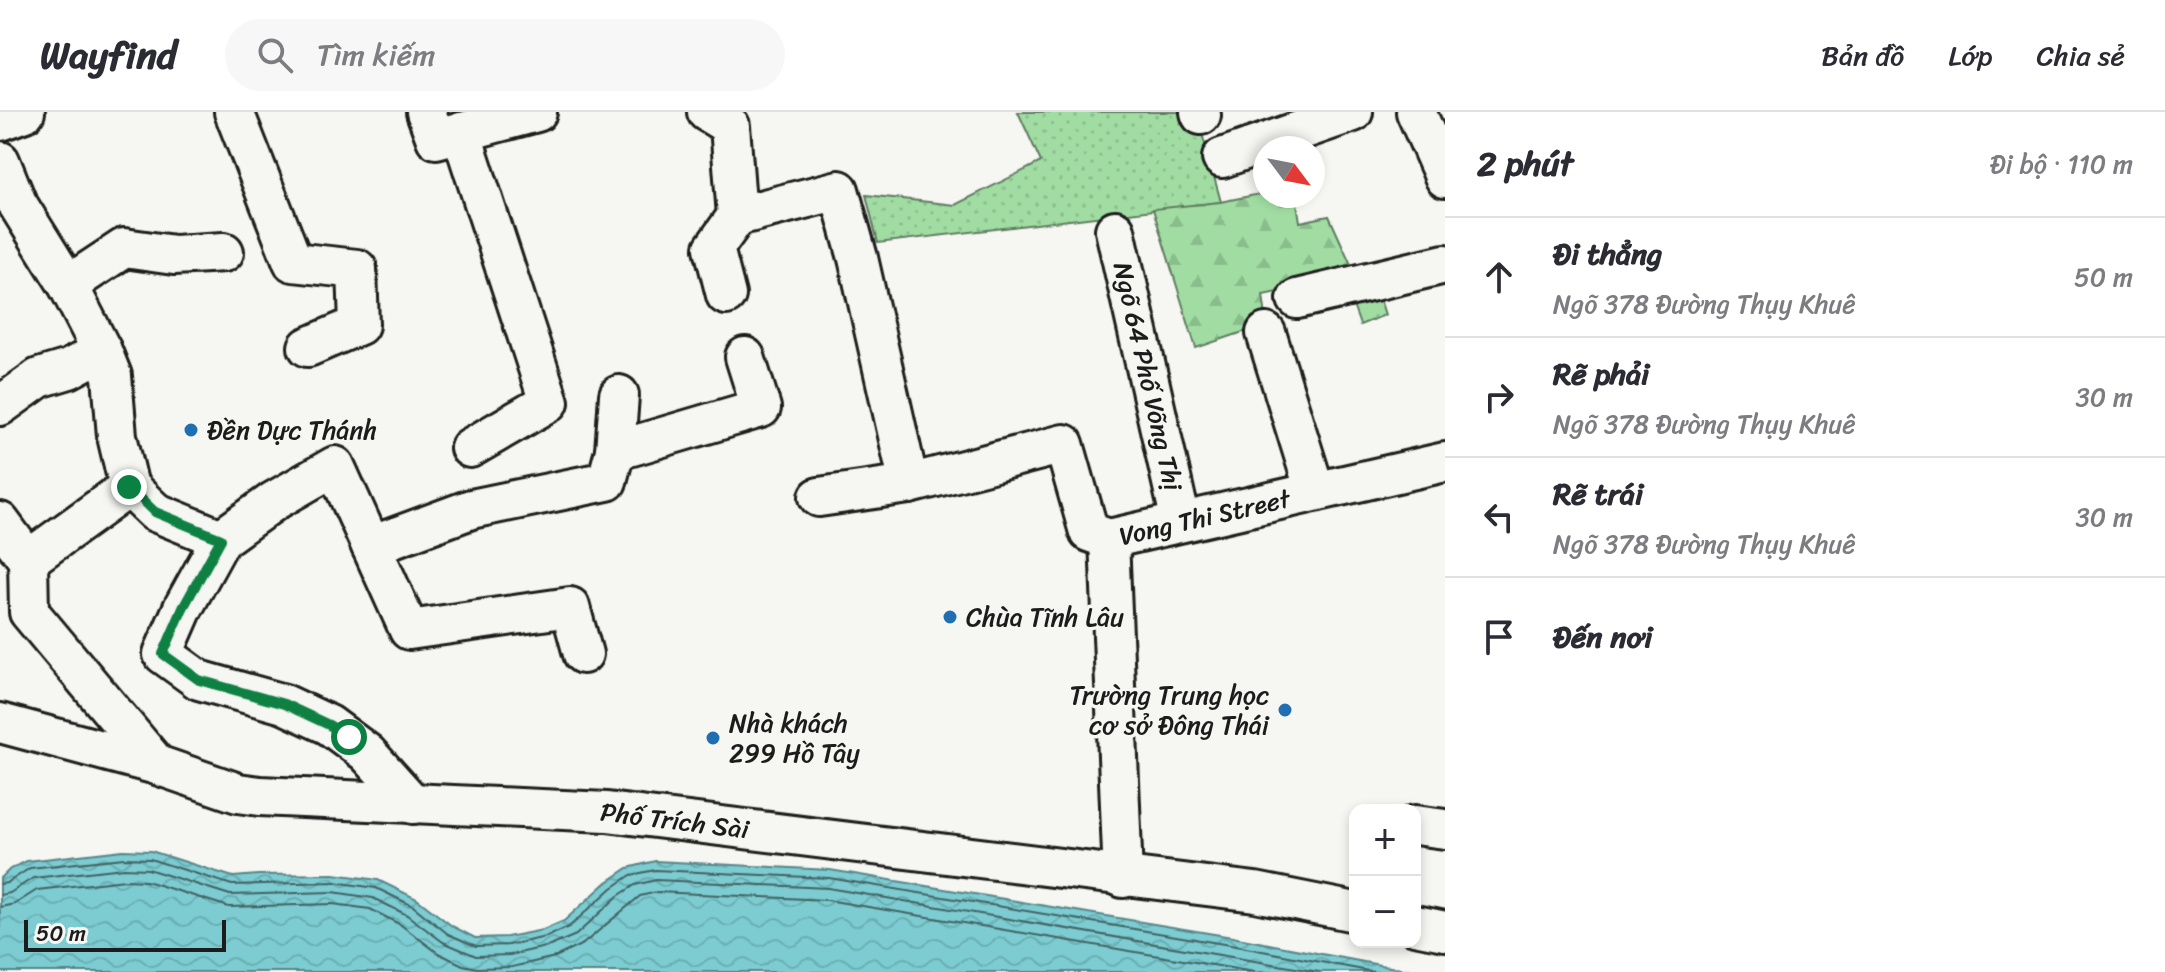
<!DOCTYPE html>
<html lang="vi">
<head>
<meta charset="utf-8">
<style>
  body { margin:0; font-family:Sriracha,sans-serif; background:#f7f7f7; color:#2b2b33 }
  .controls { position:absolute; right:24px; bottom:24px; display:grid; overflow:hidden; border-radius:16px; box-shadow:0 4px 12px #0003 }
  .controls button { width:72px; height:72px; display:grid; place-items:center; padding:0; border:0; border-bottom:2px solid #e1e1e2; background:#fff; color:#2b2b33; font:40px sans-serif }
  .compass { position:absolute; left:1253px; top:24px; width:72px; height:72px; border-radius:50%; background:#fff; box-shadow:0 4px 12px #0003; rotate:122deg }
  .scale { position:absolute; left:24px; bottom:20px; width:202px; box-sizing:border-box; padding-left:8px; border:4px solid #1c1c1c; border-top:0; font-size:22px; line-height:28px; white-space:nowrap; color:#1c1c1c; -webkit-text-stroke:6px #f6f6f2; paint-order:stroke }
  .stop { position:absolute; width:24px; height:24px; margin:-18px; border:6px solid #0b8043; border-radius:50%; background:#fff }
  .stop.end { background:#0b8043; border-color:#fff; box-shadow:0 2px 8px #0008 }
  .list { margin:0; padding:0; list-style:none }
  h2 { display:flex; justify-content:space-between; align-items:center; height:104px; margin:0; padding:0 32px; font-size:34px }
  h2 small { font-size:26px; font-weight:400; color:#7c7c81 }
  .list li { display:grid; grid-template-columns:52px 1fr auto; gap:24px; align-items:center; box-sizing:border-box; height:120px; padding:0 32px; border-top:2px solid #e1e1e2 }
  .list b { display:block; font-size:30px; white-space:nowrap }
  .list p { margin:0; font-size:26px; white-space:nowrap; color:#7c7c81 }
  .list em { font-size:26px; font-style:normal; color:#7c7c81 }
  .icon { flex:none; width:44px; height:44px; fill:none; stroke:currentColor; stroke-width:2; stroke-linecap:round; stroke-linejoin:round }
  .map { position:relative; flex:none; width:1445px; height:860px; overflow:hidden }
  header { display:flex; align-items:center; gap:48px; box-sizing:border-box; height:112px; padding:0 40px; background:#fff; border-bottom:2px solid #e1e1e2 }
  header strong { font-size:38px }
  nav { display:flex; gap:44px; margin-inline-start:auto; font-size:28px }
  .search { width:560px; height:72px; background:#f7f7f7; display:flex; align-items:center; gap:20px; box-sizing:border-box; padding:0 28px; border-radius:44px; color:#7c7c81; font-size:30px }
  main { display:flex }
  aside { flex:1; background:#fff }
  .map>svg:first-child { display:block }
  .grass { fill:url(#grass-dots); stroke:#5e7c60; stroke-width:2 }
  .forest { fill:url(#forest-firs); stroke:#5e7c60; stroke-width:2 }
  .water { fill:url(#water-waves); stroke:#558689; stroke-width:2 }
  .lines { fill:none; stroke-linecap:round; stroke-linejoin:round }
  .shore { stroke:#426264; stroke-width:2 }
  .minor-casing { stroke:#1c1c1c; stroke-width:44 }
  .minor { stroke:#f6f6f2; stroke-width:38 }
  .route { stroke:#0b8043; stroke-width:10 }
  .poi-dot { fill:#1f6fb2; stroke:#f6f6f2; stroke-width:3 }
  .labels { text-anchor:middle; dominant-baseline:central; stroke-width:7; stroke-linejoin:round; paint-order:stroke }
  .street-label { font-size:26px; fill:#1c1c1c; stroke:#f6f6f2 }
  .poi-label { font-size:26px; fill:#1c1c1c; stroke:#f6f6f2; text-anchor:start }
</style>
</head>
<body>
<header>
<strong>Wayfind</strong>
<div class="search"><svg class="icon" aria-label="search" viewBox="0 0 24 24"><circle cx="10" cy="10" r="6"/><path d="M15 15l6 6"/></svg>Tìm kiếm</div>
<nav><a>Bản đồ</a><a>Lớp</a><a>Chia sẻ</a></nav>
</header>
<main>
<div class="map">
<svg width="1445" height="860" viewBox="0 0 1445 860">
  <defs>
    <pattern id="grass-dots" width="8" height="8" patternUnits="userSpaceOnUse" patternTransform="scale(2)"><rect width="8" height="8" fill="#a1dda3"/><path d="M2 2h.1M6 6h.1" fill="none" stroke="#8abd8c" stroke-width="1.8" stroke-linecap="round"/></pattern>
    <pattern id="forest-firs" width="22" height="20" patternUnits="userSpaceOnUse" patternTransform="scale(2)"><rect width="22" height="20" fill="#a1dda3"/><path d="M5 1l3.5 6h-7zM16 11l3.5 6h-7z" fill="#8abd8c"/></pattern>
    <pattern id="water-waves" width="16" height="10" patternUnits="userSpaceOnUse" patternTransform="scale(2)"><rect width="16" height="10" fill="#7bccd1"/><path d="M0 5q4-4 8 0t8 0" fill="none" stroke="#6aafb3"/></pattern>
  </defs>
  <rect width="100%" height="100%" fill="#f6f6f2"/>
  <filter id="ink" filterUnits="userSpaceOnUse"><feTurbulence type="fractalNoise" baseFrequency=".0125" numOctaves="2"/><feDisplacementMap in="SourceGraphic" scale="16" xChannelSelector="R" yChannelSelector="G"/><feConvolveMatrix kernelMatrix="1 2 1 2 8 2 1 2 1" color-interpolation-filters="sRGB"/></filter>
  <g filter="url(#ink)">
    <!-- grass -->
    <path class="grass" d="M1018,0H1196L1221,90L878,131L866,83L955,93L1041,50Z"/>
    <!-- forest -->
    <path class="forest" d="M1265,81V84H1296L1300,110L1329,104L1353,157L1378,181L1385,203L1360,213L1343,166L1263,183L1267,212L1196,236L1153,97L1220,90Z"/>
    <!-- water -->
    <path class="water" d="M123,738L151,739L233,765L258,763L334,762L378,768L417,787L452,814L475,826L507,825L543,818L564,809L607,770L628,756L655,749L830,758L1232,825L1417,860H0V767L10,757L27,749Z"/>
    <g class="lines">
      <!-- shore -->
      <g class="shore">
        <path d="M0,772L7,771L30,756L124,746L150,747L232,773L334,770L376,776L413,794L448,822L476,834L509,833L546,825L569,815L612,776L631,763L655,758L829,766L1230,833L1374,860"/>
        <path d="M0,783L10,781L33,766L124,756L148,757L230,783L333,780L373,786L407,803L443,830L476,844L510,843L550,834L576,823L618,784L635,773L656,768L828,776L1319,860"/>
        <path d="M0,795L15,792L37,778L125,768L146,769L229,795L333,792L370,797L401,813L438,841L463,853L477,856L512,855L555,845L583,832L640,784L657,780L827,788L1254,860"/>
      </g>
      <!-- minor casing -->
      <g class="minor-casing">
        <g id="minor">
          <path d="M234,0L293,150L357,157L359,213L308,235"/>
          <path d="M426,0L436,27L537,0"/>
          <path d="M707,0L730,14L737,104L839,78L858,146L909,372"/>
          <path d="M1200,0L1201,3"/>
          <path d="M1416,0L1445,66"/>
          <path d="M0,9L25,0"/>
          <path d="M461,20L549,290L470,336"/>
          <path d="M1222,46L1353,0"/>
          <path d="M0,49L17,91L68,173L102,239L112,264L117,324L129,375L155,400L221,427L183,496L163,542L199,568L284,592L329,613L367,641L413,692"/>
          <path id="s1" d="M1115,118L1181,410"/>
          <path d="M68,173L124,136L174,143L224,140"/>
          <path d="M726,183L714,136L737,104"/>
          <path d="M1297,187L1445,152"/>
          <path d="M1266,221L1315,379"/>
          <path d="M0,294L39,266L69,257L102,239"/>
          <path d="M615,339L619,283"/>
          <path d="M819,385L909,372L1064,332L1089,420L1109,427"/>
          <path d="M0,410L28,448L29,500L157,653"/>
          <path d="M221,427L274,389L335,354L409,518L570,495L583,542"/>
          <path id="s2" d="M1109,427L1445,350"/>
          <path d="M1109,427L1123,766"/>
          <path d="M371,434L471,397L607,369L615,339L761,296L745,245"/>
          <path d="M28,448L129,375"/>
          <path id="s3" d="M0,611L157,653L238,681L260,684L607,700L1255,780L1355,800"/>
          <path d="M1415,713L1445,717"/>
          <path d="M1415,813L1445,819"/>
        </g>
      </g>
      <!-- minor -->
      <use href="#minor" class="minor"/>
    </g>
  </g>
  <g class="lines" filter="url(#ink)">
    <!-- route -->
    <path class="route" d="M129,375L155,400L221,427L183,496L163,542L199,568L284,592L329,613L349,625"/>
  </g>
  <!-- markers -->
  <g class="poi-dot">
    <circle cx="191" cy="318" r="8"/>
    <circle cx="950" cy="505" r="8"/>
    <circle cx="1285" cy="598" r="8"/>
    <circle cx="713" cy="626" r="8"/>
  </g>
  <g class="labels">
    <!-- street labels -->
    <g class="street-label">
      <text stroke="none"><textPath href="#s1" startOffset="150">Ngõ 64 Phố Võng Thị</textPath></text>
      <text stroke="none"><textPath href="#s2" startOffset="98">Vong Thi Street</textPath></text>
      <text stroke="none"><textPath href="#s3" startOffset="686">Phố Trích Sài</textPath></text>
    </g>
    <!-- poi labels -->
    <g class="poi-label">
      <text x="207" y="318">Đền Dực Thánh</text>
      <text x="966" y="505">Chùa Tĩnh Lâu</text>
      <text x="1269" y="583" text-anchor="end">Trường Trung học<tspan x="1269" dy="30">cơ sở Đông Thái</tspan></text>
      <text x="729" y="611">Nhà khách<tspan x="729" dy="30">299 Hồ Tây</tspan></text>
    </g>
  </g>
</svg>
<div class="controls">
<button>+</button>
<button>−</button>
</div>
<svg class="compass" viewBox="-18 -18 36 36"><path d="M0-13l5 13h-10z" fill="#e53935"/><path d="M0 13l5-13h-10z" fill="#7c7c81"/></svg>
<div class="scale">50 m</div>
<div class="stop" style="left:349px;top:625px"></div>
<div class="stop end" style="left:129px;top:375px"></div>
</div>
<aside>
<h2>2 phút<small>Đi bộ · 110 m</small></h2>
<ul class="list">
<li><svg class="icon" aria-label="ahead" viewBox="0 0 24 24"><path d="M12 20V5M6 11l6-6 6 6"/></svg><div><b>Đi thẳng</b><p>Ngõ 378 Đường Thụy Khuê</p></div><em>50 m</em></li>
<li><svg class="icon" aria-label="right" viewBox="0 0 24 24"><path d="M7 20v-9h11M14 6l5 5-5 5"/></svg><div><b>Rẽ phải</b><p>Ngõ 378 Đường Thụy Khuê</p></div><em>30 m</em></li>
<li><svg class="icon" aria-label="left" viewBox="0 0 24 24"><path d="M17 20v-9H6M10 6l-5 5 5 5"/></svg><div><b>Rẽ trái</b><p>Ngõ 378 Đường Thụy Khuê</p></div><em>30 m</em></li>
<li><svg class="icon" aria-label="arrive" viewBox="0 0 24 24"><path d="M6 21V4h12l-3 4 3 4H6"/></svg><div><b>Đến nơi</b></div></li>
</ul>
</aside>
</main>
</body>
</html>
